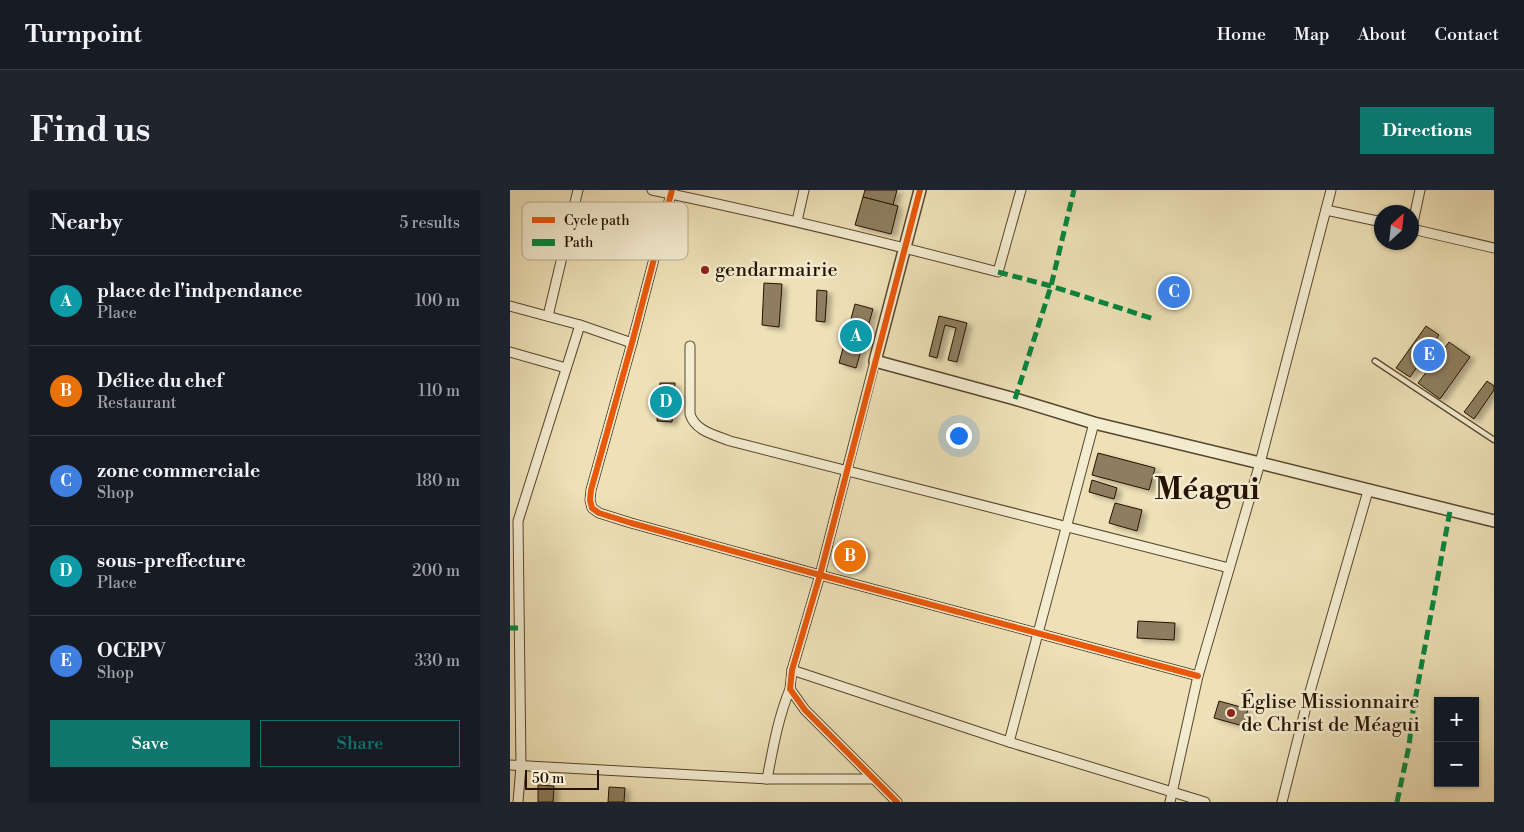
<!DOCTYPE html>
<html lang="en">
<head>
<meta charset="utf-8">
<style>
  body { margin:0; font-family:"Libre Bodoni",serif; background:#20242c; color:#f1f3f6 }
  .controls { position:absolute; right:15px; bottom:15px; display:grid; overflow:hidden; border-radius:0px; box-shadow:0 1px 4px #0004 }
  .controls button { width:45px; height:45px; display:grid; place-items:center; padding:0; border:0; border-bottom:1px solid #363941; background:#171b24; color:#f1f3f6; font:25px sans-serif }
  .compass { position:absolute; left:864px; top:15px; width:45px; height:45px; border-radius:50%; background:#171b24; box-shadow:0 1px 4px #0004; rotate:27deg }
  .scale { position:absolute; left:15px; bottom:12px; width:74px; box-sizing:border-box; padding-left:5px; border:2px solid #251200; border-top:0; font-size:14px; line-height:18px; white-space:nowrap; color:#251200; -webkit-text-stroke:4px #f4ecd0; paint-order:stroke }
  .you { position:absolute; left:448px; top:245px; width:18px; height:18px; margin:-12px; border:4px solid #fff; border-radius:50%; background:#1a73e8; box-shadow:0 0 0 8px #1a73e833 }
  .badge { display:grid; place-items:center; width:32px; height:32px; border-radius:50%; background:#0f766e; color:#fff; font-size:16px; font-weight:700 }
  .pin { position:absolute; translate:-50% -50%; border:2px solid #fff; box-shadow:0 1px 5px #0006 }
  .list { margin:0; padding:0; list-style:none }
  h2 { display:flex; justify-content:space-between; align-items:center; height:65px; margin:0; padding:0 20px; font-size:21px }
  h2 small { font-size:16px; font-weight:400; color:#9ea1a6 }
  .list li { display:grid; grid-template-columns:32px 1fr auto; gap:15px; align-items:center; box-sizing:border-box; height:90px; padding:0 20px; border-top:1px solid #363941 }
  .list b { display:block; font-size:19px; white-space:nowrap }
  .list p { margin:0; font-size:16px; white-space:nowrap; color:#9ea1a6 }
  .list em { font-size:16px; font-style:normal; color:#9ea1a6 }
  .actions { display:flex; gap:10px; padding:15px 20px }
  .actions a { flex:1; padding:11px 0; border:1px solid #0f766e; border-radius:0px; text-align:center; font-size:18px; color:#0f766e }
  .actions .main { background:#0f766e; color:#fff }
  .map { position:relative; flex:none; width:984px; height:612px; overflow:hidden; border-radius:0px }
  header { display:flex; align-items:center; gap:30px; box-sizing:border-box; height:70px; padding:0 25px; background:#171b24; border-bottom:1px solid #363941 }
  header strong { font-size:24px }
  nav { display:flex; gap:28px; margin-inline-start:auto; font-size:18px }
  .intro { display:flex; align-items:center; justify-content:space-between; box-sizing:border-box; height:120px; padding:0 30px }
  h1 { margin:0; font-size:35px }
  .button { padding:12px 22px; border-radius:0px; background:#0f766e; color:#fff; font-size:18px; font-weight:700 }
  main { display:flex; gap:30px; padding:0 30px }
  aside { flex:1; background:#171b24; border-radius:0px; box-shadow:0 1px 4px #0004 }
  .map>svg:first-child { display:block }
  .building { fill:#8e7e5f; stroke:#251200; filter:url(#shadow) }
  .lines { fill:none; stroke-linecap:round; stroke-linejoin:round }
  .service-casing { stroke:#57462e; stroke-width:7 }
  .minor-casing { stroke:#57462e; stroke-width:11 }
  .tertiary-casing { stroke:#57462e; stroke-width:14 }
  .service { stroke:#f4ecd0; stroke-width:4.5 }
  .minor { stroke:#f4ecd0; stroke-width:9 }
  .tertiary { stroke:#f4ecd0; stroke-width:11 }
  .quiet { stroke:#00873e; stroke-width:5; stroke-dasharray:10 5; stroke-linecap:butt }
  .cycleway-casing { stroke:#f4ecd0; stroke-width:9 }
  .cycleway { stroke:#e8590c; stroke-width:6 }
  .poi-dot { fill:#8f2418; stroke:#f4ecd0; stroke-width:2 }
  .labels { text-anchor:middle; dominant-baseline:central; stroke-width:5; stroke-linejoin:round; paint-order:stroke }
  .poi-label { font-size:20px; fill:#251200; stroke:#f4ecd0; text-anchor:start }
  .town-label { font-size:30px; font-weight:bold; fill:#251200; stroke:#f4ecd0 }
  .key { fill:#f4ecd0; stroke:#b6ab92; stroke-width:1 }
  .key-label { font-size:14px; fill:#251200 }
</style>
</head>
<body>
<header>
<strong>Turnpoint</strong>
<nav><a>Home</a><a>Map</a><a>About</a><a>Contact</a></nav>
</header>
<div class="intro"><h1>Find us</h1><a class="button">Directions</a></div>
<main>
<aside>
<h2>Nearby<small>5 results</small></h2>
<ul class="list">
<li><span class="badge" style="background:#0f9aa8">A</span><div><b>place de l'indpendance</b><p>Place</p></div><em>100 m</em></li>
<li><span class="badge" style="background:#e8710a">B</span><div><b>Délice du chef</b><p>Restaurant</p></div><em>110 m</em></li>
<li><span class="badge" style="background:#3f7fe0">C</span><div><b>zone commerciale</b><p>Shop</p></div><em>180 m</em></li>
<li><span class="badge" style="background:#0f9aa8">D</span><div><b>sous-preffecture</b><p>Place</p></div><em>200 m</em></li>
<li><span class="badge" style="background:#3f7fe0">E</span><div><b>OCEPV</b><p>Shop</p></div><em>330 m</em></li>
</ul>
<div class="actions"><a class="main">Save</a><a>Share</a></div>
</aside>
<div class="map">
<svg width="984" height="612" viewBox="0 0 984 612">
  <defs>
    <filter id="shadow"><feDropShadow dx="5" dy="3" stdDeviation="2.5" flood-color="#0004"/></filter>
  </defs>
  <rect width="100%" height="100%" fill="#eee1b7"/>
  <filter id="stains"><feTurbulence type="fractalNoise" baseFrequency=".004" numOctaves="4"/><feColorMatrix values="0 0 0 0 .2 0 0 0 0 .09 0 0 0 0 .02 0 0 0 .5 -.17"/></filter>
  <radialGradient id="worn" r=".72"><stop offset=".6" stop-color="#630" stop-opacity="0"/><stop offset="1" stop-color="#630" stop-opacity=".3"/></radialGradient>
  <!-- building -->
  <g class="building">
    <path d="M355,0H387L383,15L353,7Z"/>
    <path d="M353,7L388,16L381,44L345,35Z"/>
    <path d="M254,93L272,94L269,137L252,135Z"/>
    <path d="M307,100L317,101L315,132L306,131Z"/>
    <path d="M345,114L363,119L346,178L329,173Z"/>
    <path d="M429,126L457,133L447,172L438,170L446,138L435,135L427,168L419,166Z"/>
    <path d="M916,136L929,145L900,187L886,178Z"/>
    <path d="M939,152L960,167L930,209L908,193Z"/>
    <path d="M977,191L984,196V200L964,229L954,222Z"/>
    <path d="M150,193H165L162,232L147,231Z"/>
    <path d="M588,263L645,278L639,300L582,285Z"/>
    <path d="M582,290L607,298L604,309L579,302Z"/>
    <path d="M605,313L632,320L627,341L599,333Z"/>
    <path d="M344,354L357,359L349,379L336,374Z"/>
    <path d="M628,431L665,433L664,450L627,448Z"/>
    <path d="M709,511L738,519L733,536L704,528Z"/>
    <path d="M28,595L44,596L43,612H28Z"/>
    <path d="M99,597L115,598L114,612H98Z"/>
  </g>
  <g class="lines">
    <!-- service casing -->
    <g class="service-casing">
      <path id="service" d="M865,171L984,250"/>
    </g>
    <!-- minor casing -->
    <g class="minor-casing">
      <g id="minor">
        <path d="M142,0C258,24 373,52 488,82L511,0"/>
        <path d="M162,0L122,153L81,300L80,310L82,318L89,323L121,333L310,385L688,486"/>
        <path d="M816,20L872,32"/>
        <path d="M287,31L294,0"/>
        <path d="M902,37L910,0"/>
        <path d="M902,39L984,58"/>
        <path d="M0,116L70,135L122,153"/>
        <path d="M38,126L68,0"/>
        <path d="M180,156V224C185,241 205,245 220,251L719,378"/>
        <path d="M0,162L56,178"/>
        <path d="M365,171L310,385L282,480L280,499L295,520L387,612"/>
        <path d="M282,480L499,552L695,612"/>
        <path d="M499,552L584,233"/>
        <path d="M0,575L257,589H363"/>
        <path d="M257,589C263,558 268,528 280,499"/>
        <path d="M8,612L11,576L8,331L70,135"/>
        <path d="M660,612L688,486L750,273L821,0"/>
        <path d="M772,612L799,505L858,301"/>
      </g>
    </g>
    <!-- tertiary casing -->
    <g class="tertiary-casing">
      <path id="tertiary" d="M410,0L365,171L505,209L584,233L750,273L984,331"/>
    </g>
    <!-- service -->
    <use href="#service" class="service"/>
    <!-- minor -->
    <use href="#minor" class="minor"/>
    <!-- tertiary -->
    <use href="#tertiary" class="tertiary"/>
    <!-- quiet -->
    <g class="quiet">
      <path d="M488,82L541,96L644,129"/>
      <path d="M505,209L541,96L564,0"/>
      <path d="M0,438H8"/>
      <path d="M887,612L899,556L903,521L940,321"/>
    </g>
    <!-- cycleway casing -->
    <g class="cycleway-casing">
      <g id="cycleway">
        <path d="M162,0L122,153L81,300L80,310L82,318L89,323L121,333L310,385L688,486"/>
        <path d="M387,612L295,520L280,499L282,480L310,385L410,0"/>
      </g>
    </g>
    <!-- cycleway -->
    <use href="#cycleway" class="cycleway"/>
  </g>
  <!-- markers -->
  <g class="poi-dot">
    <circle cx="195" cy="80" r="5"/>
    <circle cx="721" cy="523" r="5"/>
  </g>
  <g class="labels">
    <!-- poi labels -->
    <g class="poi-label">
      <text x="205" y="80">gendarmairie</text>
      <text x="731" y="512">Église Missionnaire<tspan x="731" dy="23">de Christ de Méagui</tspan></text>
    </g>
    <!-- town labels -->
    <g class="town-label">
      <text x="697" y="300">Méagui</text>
    </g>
  </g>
  <!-- legend -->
  <rect x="12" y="12" width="166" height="58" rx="8" class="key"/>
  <rect x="22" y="27" width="23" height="6" fill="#e8590c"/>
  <rect x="22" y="49" width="23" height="7" fill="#00873e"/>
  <g class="key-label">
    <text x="54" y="35">Cycle path</text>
    <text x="54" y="57">Path</text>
  </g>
  <rect width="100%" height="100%" filter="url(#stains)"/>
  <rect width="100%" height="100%" fill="url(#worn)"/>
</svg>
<div class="controls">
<button>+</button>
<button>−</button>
</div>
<svg class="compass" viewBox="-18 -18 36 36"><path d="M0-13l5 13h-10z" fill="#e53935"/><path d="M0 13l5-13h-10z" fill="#9ea1a6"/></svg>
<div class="scale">50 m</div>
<div class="you"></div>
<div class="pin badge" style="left:346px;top:146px;background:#0f9aa8">A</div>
<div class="pin badge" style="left:340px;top:366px;background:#e8710a">B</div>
<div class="pin badge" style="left:664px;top:102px;background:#3f7fe0">C</div>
<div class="pin badge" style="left:156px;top:212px;background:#0f9aa8">D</div>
<div class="pin badge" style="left:919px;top:165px;background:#3f7fe0">E</div>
</div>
</main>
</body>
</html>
